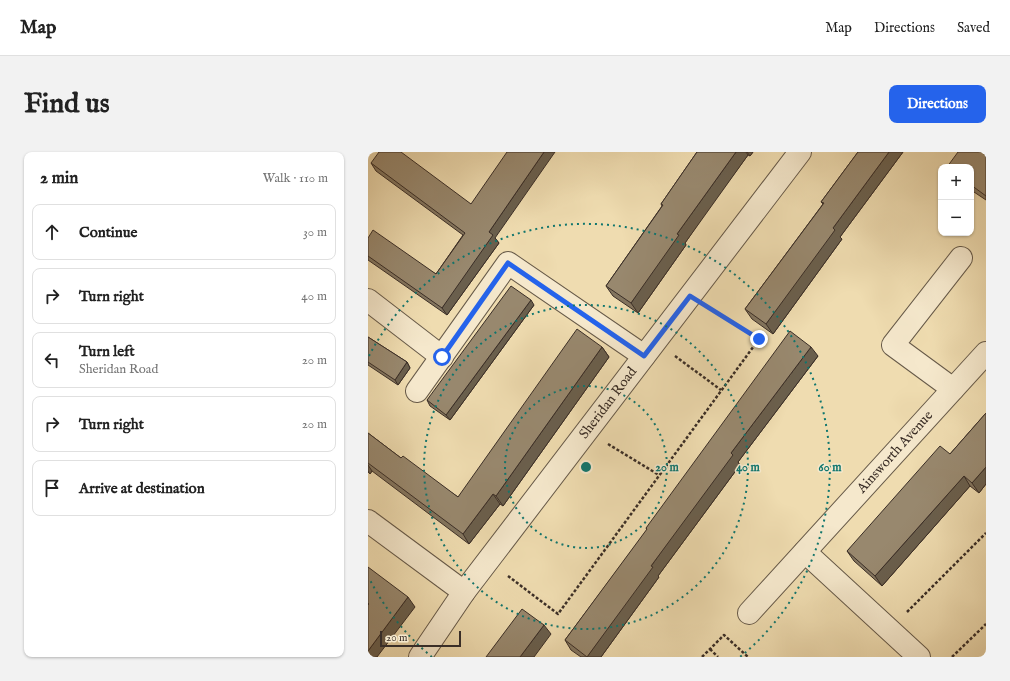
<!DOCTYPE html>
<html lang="en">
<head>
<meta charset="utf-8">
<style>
  body { margin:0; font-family:"IM FELL English",serif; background:#f2f2f2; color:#222 }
  .controls { position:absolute; right:12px; top:12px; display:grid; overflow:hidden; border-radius:8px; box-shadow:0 1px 3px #0004 }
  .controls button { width:36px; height:36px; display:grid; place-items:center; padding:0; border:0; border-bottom:1px solid #e0e0e0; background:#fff; color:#222; font:20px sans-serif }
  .scale { position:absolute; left:12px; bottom:10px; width:81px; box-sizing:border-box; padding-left:4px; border:2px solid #3a2e27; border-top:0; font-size:11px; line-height:14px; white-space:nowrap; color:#3a2e27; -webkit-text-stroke:3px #f5e8cc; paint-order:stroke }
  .stop { position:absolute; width:12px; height:12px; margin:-9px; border:3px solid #2563eb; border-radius:50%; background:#fff }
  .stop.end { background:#2563eb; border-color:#fff; box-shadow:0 1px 4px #0008 }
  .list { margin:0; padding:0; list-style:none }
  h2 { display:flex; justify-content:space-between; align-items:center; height:52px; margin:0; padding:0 16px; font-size:17px }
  h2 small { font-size:13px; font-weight:400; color:#767676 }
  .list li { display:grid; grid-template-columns:26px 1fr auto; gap:12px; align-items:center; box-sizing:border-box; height:56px; margin:0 8px 8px; padding:0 8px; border:1px solid #e0e0e0; border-radius:8px }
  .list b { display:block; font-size:15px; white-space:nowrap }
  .list p { margin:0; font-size:13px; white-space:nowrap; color:#767676 }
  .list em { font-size:13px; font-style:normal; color:#767676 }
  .icon { flex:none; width:22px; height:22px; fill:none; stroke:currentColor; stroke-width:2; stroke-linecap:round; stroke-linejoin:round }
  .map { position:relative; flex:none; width:618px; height:505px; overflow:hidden; border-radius:8px }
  header { display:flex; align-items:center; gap:24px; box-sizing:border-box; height:56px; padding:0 20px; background:#fff; border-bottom:1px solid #e0e0e0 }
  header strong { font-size:19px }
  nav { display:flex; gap:22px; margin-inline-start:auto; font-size:14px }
  .intro { display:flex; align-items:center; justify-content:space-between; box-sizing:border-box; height:96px; padding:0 24px }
  h1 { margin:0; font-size:28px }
  .button { padding:10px 18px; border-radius:8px; background:#2563eb; color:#fff; font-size:14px; font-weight:700 }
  main { display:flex; gap:24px; padding:0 24px }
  aside { flex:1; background:#fff; border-radius:8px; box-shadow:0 1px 3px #0004 }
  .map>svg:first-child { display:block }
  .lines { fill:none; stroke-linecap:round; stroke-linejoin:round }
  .minor-casing { stroke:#675a49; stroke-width:24 }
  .path { stroke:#3a2e27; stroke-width:2.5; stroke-dasharray:3 2; stroke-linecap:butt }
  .minor { stroke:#f5e8cc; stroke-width:22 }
  .wall { fill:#83755f; stroke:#3a2e27 }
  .shaded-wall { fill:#6a5f4d; stroke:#3a2e27 }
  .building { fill:#98886e; stroke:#3a2e27 }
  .route { stroke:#2563eb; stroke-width:5 }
  .ring { fill:none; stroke:#0f766e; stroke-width:2; stroke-dasharray:2 4 }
  .labels { text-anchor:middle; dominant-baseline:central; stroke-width:3; stroke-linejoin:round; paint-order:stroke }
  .street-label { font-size:14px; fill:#3a2e27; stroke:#f5e8cc }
  .centre { fill:#0f766e; stroke:#f5e8cc; stroke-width:2 }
  .ring-label { font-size:12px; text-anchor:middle; font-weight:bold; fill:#0f766e; stroke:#f5e8cc; stroke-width:3; stroke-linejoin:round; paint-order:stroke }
</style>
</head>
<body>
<header>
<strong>Map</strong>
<nav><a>Map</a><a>Directions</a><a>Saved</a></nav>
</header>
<div class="intro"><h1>Find us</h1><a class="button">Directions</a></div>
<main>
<aside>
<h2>2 min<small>Walk · 110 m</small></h2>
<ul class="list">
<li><svg class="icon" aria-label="ahead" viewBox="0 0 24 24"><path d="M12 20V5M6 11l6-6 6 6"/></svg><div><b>Continue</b></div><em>30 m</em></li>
<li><svg class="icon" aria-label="right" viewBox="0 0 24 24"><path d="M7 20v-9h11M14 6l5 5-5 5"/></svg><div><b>Turn right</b></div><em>40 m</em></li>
<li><svg class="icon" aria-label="left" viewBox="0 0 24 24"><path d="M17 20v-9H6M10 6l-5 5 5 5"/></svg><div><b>Turn left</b><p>Sheridan Road</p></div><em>20 m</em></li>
<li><svg class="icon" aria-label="right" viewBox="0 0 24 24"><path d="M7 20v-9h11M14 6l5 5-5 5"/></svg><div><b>Turn right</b></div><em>20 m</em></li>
<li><svg class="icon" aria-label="arrive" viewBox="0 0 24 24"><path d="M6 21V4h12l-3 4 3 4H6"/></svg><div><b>Arrive at destination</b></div></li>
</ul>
</aside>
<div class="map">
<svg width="618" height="505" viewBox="0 0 618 505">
  <rect width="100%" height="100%" fill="#efdcb0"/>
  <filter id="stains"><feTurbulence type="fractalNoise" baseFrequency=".005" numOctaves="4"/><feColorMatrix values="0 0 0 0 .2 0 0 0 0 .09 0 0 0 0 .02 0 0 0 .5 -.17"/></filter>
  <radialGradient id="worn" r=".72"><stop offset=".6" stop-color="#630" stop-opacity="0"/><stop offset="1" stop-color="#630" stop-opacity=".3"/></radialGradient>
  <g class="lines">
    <!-- minor casing -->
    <g class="minor-casing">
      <g id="minor">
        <path d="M0,148L74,205"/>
        <path d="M585,237L525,193L593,106"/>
        <path d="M49,239L140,111L276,204"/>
        <path d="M0,369L96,440"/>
        <path d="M437,400L551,505"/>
        <path d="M381,461L618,201"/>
        <path d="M52,505L96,440L432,0"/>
      </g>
    </g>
    <!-- path -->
    <g class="path">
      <path d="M307,204L353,238"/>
      <path d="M240,292L291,323"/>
      <path d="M140,424L190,462L391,187L343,157"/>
      <path d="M539,460L618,381"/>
      <path d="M342,497L350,505"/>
      <path d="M334,505L356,483L380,505"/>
      <path d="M584,505L618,472"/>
    </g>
    <!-- minor -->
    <use href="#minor" class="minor"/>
  </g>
  <!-- wall -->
  <g class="wall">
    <path d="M329,0H385L382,4L380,3L341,56L317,91L318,93L270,161L245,144L238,134L294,54L293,52Z"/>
    <path d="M490,0H535L472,85L474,87L405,182L384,167L377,157L455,52L453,50Z"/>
    <path d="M618,0V48L603,38V15Z"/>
    <path d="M3,11L127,86L131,91L79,163L0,108V86L68,122L95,83L8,19Z"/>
    <path d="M166,153L82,268L62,254L59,248Z"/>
    <path d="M0,185L39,210L42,216L30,233L0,213Z"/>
    <path d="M234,195L241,205L135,354L132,352L101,392L4,319L2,322L0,320V281L33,306L90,345Z"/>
    <path d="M450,204L370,310L372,313L290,424L291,425L233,505H213L203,498L197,488L279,378L278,376Z"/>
    <path d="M618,261V332L611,341L602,334L514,434L486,409L479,399L582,302Z"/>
  </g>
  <!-- shaded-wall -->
  <g class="shaded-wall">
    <path d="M176,0H187L127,86L131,91L79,163L74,156L121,80Z"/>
    <path d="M368,0H378L380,3L317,91L318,93L270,161L263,151L309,82Z"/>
    <path d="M379,0H385L382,4Z"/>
    <path d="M521,0H535L472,85L474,87L405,182L398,172L465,76Z"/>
    <path d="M163,148L166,153L82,268L78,263Z"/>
    <path d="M234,195L241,205L135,354L128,344Z"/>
    <path d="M443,195L450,204L370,310L372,313L290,424L291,425L233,505H219L363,301Z"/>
    <path d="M39,210L42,216L30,233L27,228Z"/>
    <path d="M0,313L4,319L2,322L0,319Z"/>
    <path d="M618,315V332L611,341L604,331Z"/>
    <path d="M596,324L602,334L514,434L507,424Z"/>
    <path d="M125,342L132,352L101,392L95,382Z"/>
    <path d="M40,445L47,455L9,505H0V499Z"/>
    <path d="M176,473L183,482L166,505H152Z"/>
  </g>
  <!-- building -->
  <g class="building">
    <path d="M11,0H33L103,52L139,0H176L121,80L125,83L74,156L0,104V86L5,78L68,122L97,81L3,11Z"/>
    <path d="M329,0H368L309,82L311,83L263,151L238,134L295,53L293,52Z"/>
    <path d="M490,0H521L465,76L467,78L398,172L377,157L456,51L453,50Z"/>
    <path d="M590,0H618V44L603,33V15H579Z"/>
    <path d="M143,134L163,148L78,263L59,248Z"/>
    <path d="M209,177L234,195L128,344L125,342L95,382L0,311V281L33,306L35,304L90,345Z"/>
    <path d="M422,179L443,195L363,301L365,303L283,414L285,415L219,505L197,488L279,377L278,376Z"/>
    <path d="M0,185L39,210L27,228L0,210Z"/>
    <path d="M618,261V315L604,331L596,324L507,424L479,399L572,294L582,302Z"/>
    <path d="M0,415L40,445L0,499V453L1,452L0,451Z"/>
    <path d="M154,457L176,473L152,505H118Z"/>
  </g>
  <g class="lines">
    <!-- route -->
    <path class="route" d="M74,205L140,111L276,204L322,144L391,187"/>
  </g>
  <!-- distance rings -->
  <g class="ring">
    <circle cx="218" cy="315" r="81"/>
    <circle cx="218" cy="315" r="162"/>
    <path d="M64 505A244 244 0 0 1 1 426M1 204A244 244 0 1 1 372 505"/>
  </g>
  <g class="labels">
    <!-- street labels -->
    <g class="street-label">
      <text transform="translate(240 251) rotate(-53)">Sheridan Road</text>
      <text transform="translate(527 300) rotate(-48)">Ainsworth Avenue</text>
    </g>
  </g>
  <circle cx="218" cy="315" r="6" class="centre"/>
  <g class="ring-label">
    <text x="299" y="319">20 m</text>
    <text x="380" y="319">40 m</text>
    <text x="462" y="319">60 m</text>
  </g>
  <rect width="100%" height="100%" filter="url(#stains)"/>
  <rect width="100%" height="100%" fill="url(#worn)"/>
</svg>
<div class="controls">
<button>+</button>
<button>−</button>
</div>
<div class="scale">20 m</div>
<div class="stop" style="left:74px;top:205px"></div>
<div class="stop end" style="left:391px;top:187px"></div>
</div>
</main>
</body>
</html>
